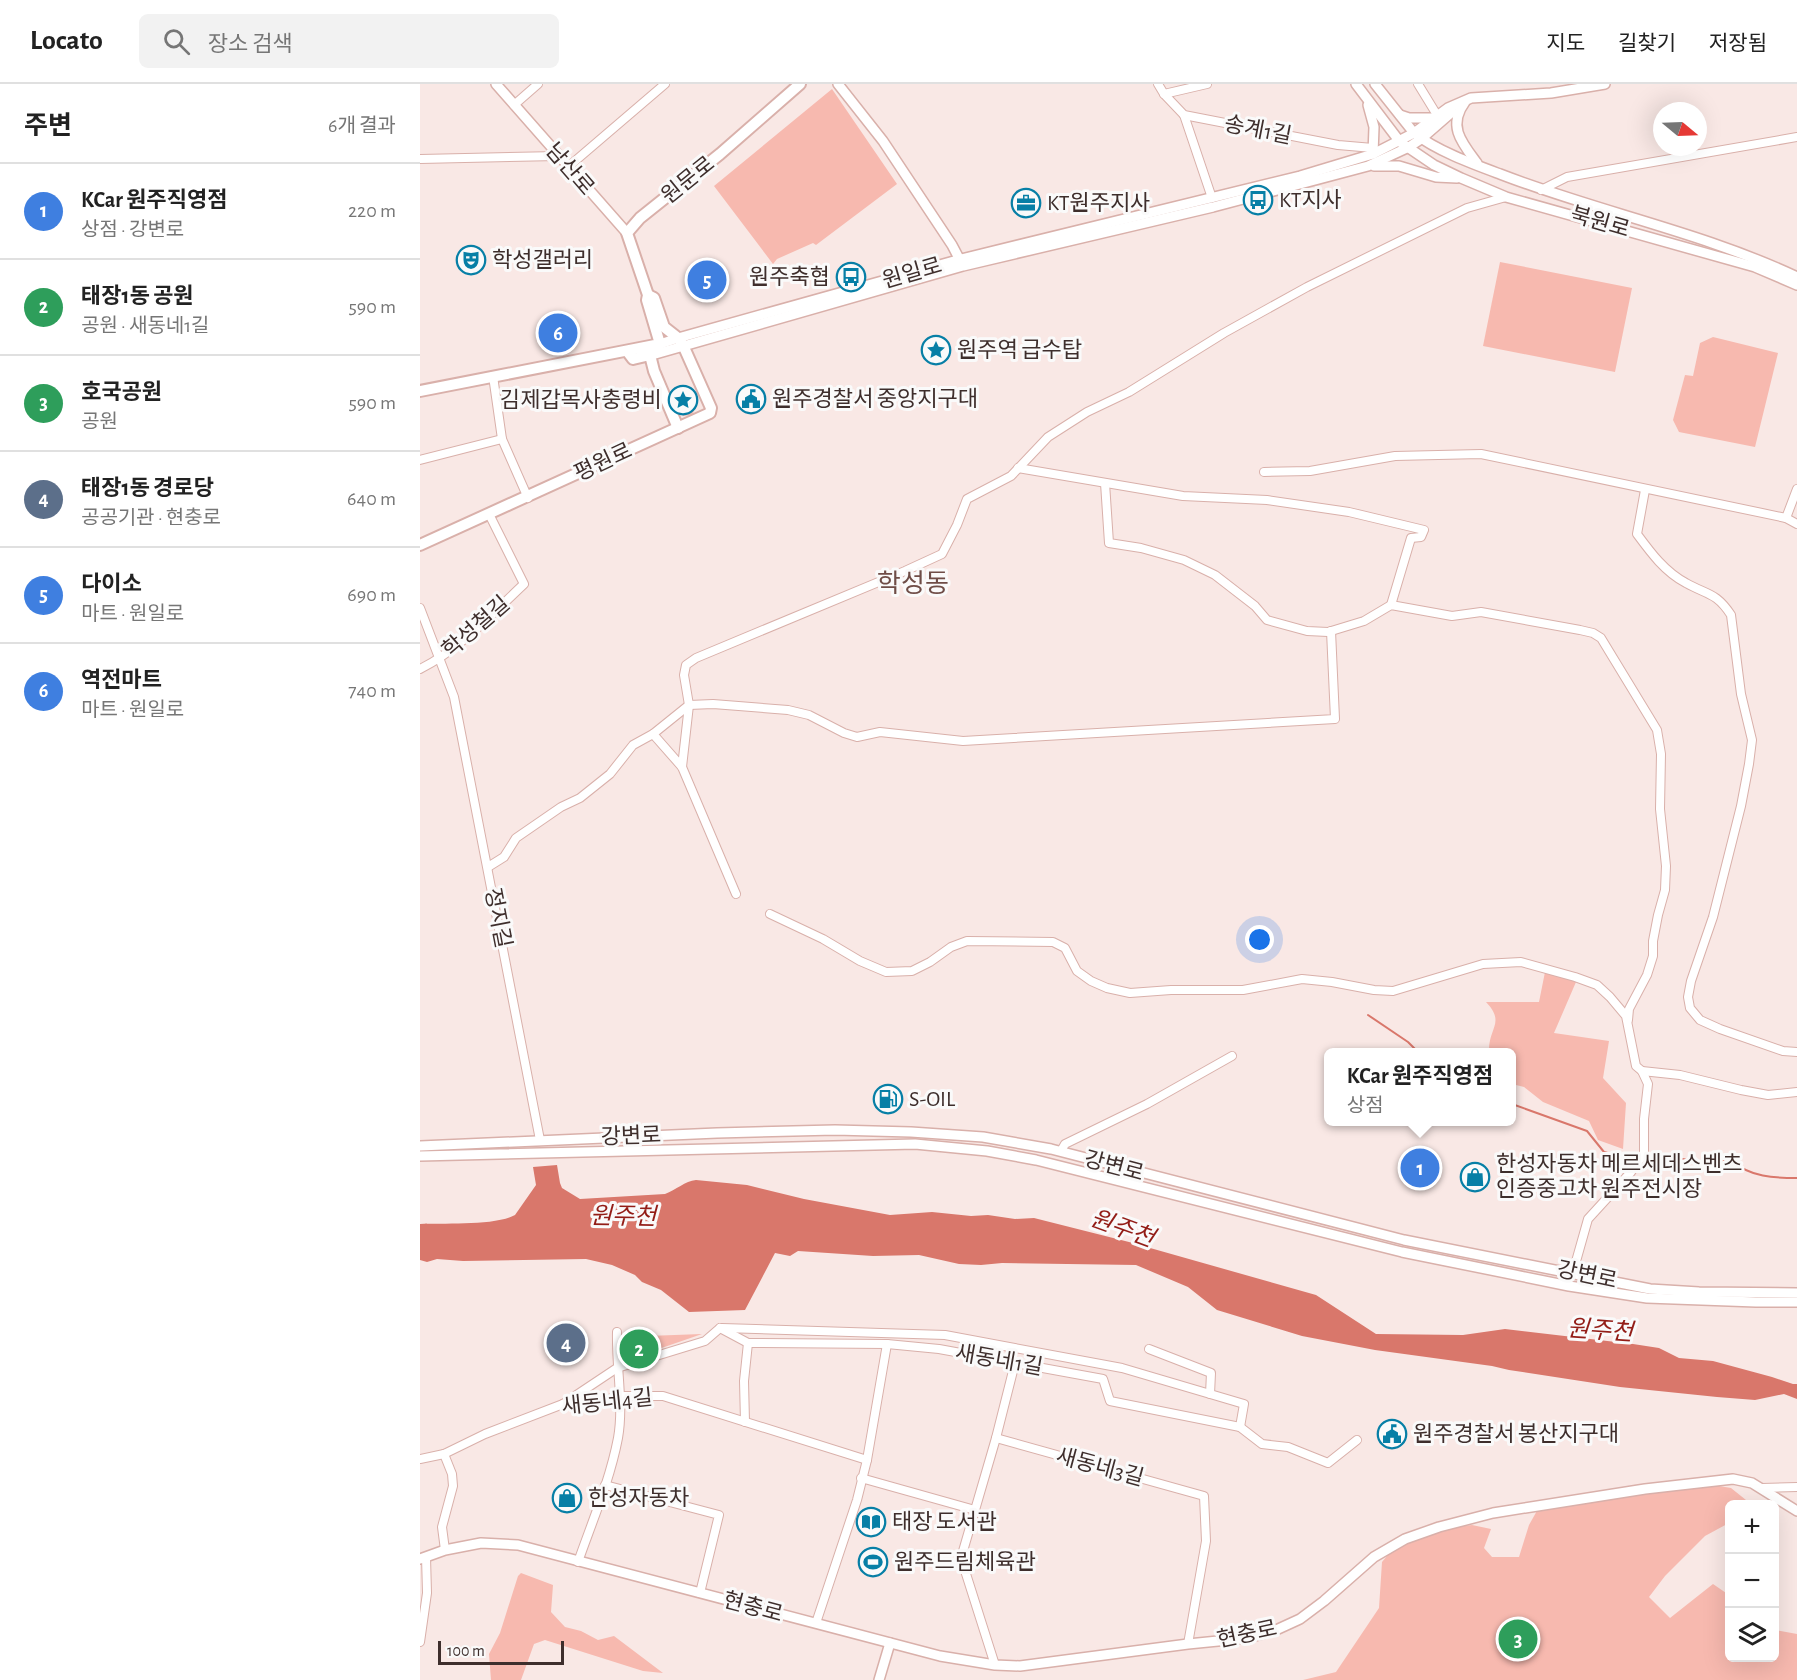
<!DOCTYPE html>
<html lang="ko">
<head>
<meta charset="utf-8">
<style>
  body { margin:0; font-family:"Alegreya Sans","Noto Sans KR",sans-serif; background:#f2f2f2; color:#222 }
  .controls { position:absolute; right:18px; bottom:18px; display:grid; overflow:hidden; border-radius:9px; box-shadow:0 6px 24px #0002 }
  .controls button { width:54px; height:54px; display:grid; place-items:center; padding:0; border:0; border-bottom:2px solid #e0e0e0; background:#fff; color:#222; font:30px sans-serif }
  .compass { position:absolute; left:1233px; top:18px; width:54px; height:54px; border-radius:50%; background:#fff; box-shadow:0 6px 24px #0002; rotate:109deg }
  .scale { position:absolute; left:18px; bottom:15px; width:126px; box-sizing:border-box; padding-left:6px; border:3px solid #3e2e2c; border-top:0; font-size:16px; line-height:21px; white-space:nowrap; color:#3e2e2c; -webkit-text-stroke:4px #fafafa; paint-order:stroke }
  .you { position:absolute; left:840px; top:856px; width:21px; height:21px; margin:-15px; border:4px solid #fff; border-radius:50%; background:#1a73e8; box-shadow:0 0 0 9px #1a73e833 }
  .badge { display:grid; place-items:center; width:39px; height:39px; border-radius:50%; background:#077fa6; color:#fff; font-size:20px; font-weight:700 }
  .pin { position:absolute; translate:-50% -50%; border:3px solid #fff; box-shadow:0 2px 6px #0006 }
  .popup { position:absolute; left:904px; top:964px; width:192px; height:78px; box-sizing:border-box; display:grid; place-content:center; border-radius:9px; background:#fff; filter:drop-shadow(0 2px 4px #0005); font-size:20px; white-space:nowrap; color:#767676 }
  .popup b { font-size:22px; color:#222 }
  .popup::after { content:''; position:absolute; left:50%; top:100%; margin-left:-12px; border:12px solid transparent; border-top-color:#fff }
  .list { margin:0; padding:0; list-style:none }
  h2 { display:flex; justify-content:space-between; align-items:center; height:78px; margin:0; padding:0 24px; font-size:26px }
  h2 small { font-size:20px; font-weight:400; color:#767676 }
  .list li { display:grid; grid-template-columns:39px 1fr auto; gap:18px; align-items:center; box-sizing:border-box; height:96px; padding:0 24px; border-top:2px solid #e0e0e0 }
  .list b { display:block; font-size:22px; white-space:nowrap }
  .list p { margin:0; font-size:20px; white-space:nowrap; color:#767676 }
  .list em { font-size:20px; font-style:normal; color:#767676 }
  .icon { flex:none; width:33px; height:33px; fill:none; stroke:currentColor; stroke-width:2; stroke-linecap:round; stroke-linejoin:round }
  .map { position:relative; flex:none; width:1377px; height:1596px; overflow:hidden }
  header { display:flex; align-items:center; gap:36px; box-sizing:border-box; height:84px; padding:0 30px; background:#fff; border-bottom:2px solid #e0e0e0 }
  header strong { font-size:28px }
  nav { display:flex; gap:33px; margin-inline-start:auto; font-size:21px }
  .search { width:420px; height:54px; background:#f2f2f2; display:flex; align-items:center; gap:15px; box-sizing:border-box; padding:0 21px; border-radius:9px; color:#767676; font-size:22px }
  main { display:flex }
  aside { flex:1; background:#fff }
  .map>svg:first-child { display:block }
  .green { fill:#f7b9af }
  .water { fill:#d9776b }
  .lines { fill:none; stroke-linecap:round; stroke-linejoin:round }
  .stream { stroke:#d9776b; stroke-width:2 }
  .minor-casing { stroke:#d9b0aa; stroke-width:10 }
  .tertiary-casing { stroke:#d9b0aa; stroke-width:12 }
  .secondary-casing { stroke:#d9b0aa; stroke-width:14 }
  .minor { stroke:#fff; stroke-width:8 }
  .tertiary { stroke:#fff; stroke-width:9 }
  .secondary { stroke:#fff; stroke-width:10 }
  .labels { text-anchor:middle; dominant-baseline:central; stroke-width:6; stroke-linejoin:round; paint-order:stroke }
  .street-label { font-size:22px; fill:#3e2e2c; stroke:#fafafa }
  .poi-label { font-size:22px; fill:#3e2e2c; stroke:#fafafa; text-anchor:start }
  .water-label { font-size:24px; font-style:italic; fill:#931d17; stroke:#fafafa }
  .quarter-label { font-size:26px; fill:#6f4d47; stroke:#fafafa }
</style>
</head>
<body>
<header>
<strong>Locato</strong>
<div class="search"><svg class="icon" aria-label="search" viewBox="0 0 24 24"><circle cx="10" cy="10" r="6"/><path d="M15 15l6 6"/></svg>장소 검색</div>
<nav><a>지도</a><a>길찾기</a><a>저장됨</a></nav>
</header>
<main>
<aside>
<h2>주변<small>6개 결과</small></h2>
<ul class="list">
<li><span class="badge" style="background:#3f7fe0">1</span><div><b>KCar 원주직영점</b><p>상점 · 강변로</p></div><em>220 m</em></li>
<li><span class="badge" style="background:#2e9e5b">2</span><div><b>태장1동 공원</b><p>공원 · 새동네1길</p></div><em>590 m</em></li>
<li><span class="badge" style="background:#2e9e5b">3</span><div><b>호국공원</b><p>공원</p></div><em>590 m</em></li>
<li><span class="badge" style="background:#5c6f8a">4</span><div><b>태장1동 경로당</b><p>공공기관 · 현충로</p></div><em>640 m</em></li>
<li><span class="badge" style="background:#3f7fe0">5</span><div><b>다이소</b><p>마트 · 원일로</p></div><em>690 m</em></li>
<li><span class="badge" style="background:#3f7fe0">6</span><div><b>역전마트</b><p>마트 · 원일로</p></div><em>740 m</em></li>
</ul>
</aside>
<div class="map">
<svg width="1377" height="1596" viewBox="0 0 1377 1596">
  <rect width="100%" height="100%" fill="#f9e8e5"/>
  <!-- green -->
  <g class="green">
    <path d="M412,5L477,100L396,161L393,159L357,175L353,180L294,102Z"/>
    <path d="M1080,178L1212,204L1195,288L1063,262Z"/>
    <path d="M1293,253L1358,269L1335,363L1259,348L1253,336L1265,291L1273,292L1280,259Z"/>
    <path d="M270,315L274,327L272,331L263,332L258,321Z"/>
    <path d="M1125,888L1156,898L1134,949L1189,957L1183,994L1206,1019L1203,1065L1178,1056L1169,1037L1123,1018L1104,1003L1092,1000V968H1069C1068,944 1086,939 1066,918H1119Z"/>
    <path d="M282,1250L201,1278L200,1253Z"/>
    <path d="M1293,1401L1311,1404L1326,1416L1327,1420H1310L1309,1439L1285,1452L1245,1492L1229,1513L1250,1534L1293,1500L1309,1511L1310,1574H1354L1355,1546L1377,1550V1596H883L916,1588L959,1524L962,1478L976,1461L1005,1447L1052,1441L1071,1445L1064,1464L1072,1473H1099L1109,1441L1118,1425L1247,1403Z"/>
    <path d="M101,1489L133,1501L131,1528L145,1543L161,1547L178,1556L194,1552L243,1589L223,1587L125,1556L114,1560L101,1596H71L69,1570L80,1549L98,1492Z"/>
  </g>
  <!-- water -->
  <path class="water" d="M137,1081L140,1099L142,1104L160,1115L245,1110C256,1106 265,1097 276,1096L327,1101L384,1115L470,1131L512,1128L551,1132L568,1131L595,1135L614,1134L709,1158L896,1211L956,1250L1043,1251L1085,1245L1213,1260L1239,1264L1259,1274L1293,1277L1352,1293L1373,1300H1377V1315L1364,1310L1335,1316L1297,1313L1200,1303L1089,1286L1072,1282L955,1266L882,1252L797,1226L768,1203L716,1181L582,1179L561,1181L539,1180L499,1171L453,1172L378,1167L370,1172L355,1169L325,1226L269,1228L241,1206L222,1198L215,1191L192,1181L166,1175L43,1177L17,1175L7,1178L0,1176V1140C23,1139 76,1142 95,1131L116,1101L113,1083Z"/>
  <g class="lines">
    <!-- stream -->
    <g class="stream">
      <path d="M948,931L988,958L998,968"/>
      <path d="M1092,1020L1167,1047L1184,1068L1195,1071"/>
      <path d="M1228,1076L1245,1072L1274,1077H1313C1329,1093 1355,1094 1377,1094"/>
    </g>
    <!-- minor casing -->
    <g class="minor-casing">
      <g id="minor">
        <path d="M738,0L744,10L764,31L918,61L953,64"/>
        <path d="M998,0L1017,31"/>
        <path d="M744,10L787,0"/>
        <path d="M94,21L118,0"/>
        <path d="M764,31L792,114"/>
        <path d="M0,75L138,72"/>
        <path d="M148,83L245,0"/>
        <path d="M1121,106L1147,93L1377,53"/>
        <path d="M73,292L82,355L108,414"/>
        <path d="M0,376L82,355"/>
        <path d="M598,384L763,412L847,416L929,428L1004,446L1001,453L991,454L971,521"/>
        <path d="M844,388L890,387L975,372L1061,370L1366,434L1377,440"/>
        <path d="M685,399L689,459L721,464L764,476L795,491L835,522L847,536L887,547L908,548L944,537L971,521L1032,532L1061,528L1160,546L1173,549L1181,554L1237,646L1241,670L1240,725L1246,782L1245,806L1238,831L1233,857V872L1227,891L1209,925L1208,936"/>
        <path d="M1225,406L1217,450C1231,469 1245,488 1266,499C1287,511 1296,508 1311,531L1321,610L1332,656L1329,680L1321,722L1293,833L1271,897L1268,913L1270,924L1280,936L1300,945L1363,967L1377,968"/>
        <path d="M1366,434L1377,405"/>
        <path d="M0,524L34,613L120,1056"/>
        <path d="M0,585C40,565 72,530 104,500L69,430"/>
        <path d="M233,650L262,683L316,810"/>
        <path d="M262,683L269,621L264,591L266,581L276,574L485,487L522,470L537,441L547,415L591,392L628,353L667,328L709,308L804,249L887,203L1047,124L1086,113"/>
        <path d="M68,783L84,773L96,754L141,723L160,714L190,690L213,661L233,650L269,621L293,620L368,626L389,631L424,649L437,653L460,648L543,657L915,635L911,547"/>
        <path d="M350,830L403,855L440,877L466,888L492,887L510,878L531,863L547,857L633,858L645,864L657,887L671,897L687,904L710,909L751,906H823L882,895L912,898L954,906L973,907L1063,880L1101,878L1155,893L1177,901L1190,913L1206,932L1216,982L1222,987L1228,1000L1224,1035V1070L1211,1088L1168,1135L1153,1188"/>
        <path d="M1222,987L1260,991L1321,1006L1348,1011L1377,1008"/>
        <path d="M641,1067L645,1060L727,1020L812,972"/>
        <path d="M300,1244L328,1259L467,1260L519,1265L683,1295L690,1317L820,1343L842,1360L868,1363L908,1379L937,1356"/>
        <path d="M302,1244L525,1251L702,1284L824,1320L820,1343"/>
        <path d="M729,1265L791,1289L790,1310"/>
        <path d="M143,1320L197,1284L285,1257L300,1244"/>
        <path d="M325,1338L324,1297L328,1259"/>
        <path d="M576,1354L784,1412L786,1457L768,1560"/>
        <path d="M24,1370L32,1390L33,1402L22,1443L25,1466"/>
        <path d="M0,1375L24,1370L65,1350L143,1320L160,1323L199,1312H243L447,1376"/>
        <path d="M441,1394L555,1426"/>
        <path d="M185,1401L299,1431L280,1509"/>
        <path d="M1342,1404L1377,1403"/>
        <path d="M158,1478C172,1438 190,1396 198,1354C204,1320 196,1283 197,1248"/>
        <path d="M396,1539L437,1416L447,1376L467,1260"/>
        <path d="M0,1558L7,1509L6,1473"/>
        <path d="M575,1581L541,1474L576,1354L595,1279"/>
      </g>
    </g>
    <!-- tertiary casing -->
    <g class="tertiary-casing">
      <g id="tertiary">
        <path d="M76,0L207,149"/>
        <path d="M418,0L463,57L532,161L542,180"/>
        <path d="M936,0L980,58L1014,81L1041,94L1086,113L1335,183L1377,201"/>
        <path d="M955,0L994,49C1017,67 1053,80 1080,90C1178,128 1282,148 1377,193"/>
        <path d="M1045,18C1027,42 1042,59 1057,79"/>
        <path d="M948,21L954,43L953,70"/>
        <path d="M980,31L989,34H1013"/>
        <path d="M954,82H979L1016,93L1037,94"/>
        <path d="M230,271L240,260L258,254L541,175L880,92L953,70L994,49L1028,24L1051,14L1131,9L1185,0"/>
        <path d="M232,271L543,182L793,123L948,82L989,63L1001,55L1032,28"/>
        <path d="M0,1062L297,1049L415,1046L491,1048L563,1053L631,1065L984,1156L1230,1205L1279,1208L1377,1209"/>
        <path d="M0,1072L495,1060L567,1067L616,1076L982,1168L1149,1202L1227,1214L1336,1218H1377"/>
        <path d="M0,1475L25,1466L61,1459L98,1461L520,1572L575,1581L600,1582L768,1560L828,1554L856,1546L880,1535L904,1517L954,1473L985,1455L1019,1443L1073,1429L1225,1405L1313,1395L1332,1399L1377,1427"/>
        <path d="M459,1596L470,1559"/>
      </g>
    </g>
    <!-- secondary casing -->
    <g class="secondary-casing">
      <g id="secondary">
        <path d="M207,267L213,275L230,271L234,287L258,344"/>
        <path d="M0,307L240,260L227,216L228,211L207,149L220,134L300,70L380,0"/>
        <path d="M0,461L290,329L291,324L263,261L258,254L244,243L234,214L228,211"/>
      </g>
    </g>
    <!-- minor -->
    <use href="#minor" class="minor"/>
    <!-- tertiary -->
    <use href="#tertiary" class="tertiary"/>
    <!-- secondary -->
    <use href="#secondary" class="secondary"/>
  </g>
  <!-- icons -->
  <defs>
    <g id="bus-ring" transform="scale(1.5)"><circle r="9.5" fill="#fafafa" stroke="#077fa6" stroke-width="1.5"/><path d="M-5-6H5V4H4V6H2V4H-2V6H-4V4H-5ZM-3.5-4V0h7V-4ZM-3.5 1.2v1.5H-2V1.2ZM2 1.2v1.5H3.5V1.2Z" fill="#077fa6"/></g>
    <g id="office-ring" transform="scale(1.5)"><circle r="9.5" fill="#fafafa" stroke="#077fa6" stroke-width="1.5"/><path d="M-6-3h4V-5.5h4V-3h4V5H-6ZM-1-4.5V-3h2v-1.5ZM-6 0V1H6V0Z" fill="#077fa6"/></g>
    <g id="theatre-ring" transform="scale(1.5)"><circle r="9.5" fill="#fafafa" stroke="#077fa6" stroke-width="1.5"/><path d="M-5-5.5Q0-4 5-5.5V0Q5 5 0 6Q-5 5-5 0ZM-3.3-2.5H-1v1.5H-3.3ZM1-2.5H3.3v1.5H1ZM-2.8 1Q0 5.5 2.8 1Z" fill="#077fa6"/></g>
    <g id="sight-ring" transform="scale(1.5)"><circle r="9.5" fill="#fafafa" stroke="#077fa6" stroke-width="1.5"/><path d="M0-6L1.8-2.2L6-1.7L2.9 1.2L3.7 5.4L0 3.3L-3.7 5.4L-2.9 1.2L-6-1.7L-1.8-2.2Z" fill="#077fa6"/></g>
    <g id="civic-ring" transform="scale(1.5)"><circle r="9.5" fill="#fafafa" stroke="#077fa6" stroke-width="1.5"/><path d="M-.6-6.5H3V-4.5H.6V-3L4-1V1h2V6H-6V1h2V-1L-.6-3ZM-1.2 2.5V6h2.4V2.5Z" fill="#077fa6"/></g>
    <g id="fuel-ring" transform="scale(1.5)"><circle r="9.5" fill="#fafafa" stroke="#077fa6" stroke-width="1.5"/><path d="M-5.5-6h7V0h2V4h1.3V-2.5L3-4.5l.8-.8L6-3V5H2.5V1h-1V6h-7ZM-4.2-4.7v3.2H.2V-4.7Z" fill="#077fa6"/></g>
    <g id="shop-ring" transform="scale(1.5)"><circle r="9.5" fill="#fafafa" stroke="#077fa6" stroke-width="1.5"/><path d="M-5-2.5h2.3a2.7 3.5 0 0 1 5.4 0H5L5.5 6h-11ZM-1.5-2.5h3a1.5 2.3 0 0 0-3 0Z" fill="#077fa6"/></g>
    <g id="library-ring" transform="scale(1.5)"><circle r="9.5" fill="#fafafa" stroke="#077fa6" stroke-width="1.5"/><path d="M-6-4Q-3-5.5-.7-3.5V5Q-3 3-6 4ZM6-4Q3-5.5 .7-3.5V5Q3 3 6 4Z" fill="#077fa6"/></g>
    <g id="stadium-ring" transform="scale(1.5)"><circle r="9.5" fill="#fafafa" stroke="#077fa6" stroke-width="1.5"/><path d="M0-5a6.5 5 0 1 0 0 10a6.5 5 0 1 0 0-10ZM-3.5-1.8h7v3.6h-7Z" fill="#077fa6"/></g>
  </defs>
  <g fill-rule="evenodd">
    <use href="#bus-ring" x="838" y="116"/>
    <use href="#office-ring" x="606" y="119"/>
    <use href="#theatre-ring" x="51" y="176"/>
    <use href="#bus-ring" x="431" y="193"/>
    <use href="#sight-ring" x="516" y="266"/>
    <use href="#civic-ring" x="331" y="315"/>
    <use href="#sight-ring" x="263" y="316"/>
    <use href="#fuel-ring" x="468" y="1015"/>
    <use href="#shop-ring" x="1055" y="1093"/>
    <use href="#civic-ring" x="972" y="1350"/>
    <use href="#shop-ring" x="147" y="1414"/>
    <use href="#library-ring" x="451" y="1438"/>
    <use href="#stadium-ring" x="453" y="1478"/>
  </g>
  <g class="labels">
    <!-- street labels -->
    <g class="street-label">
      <text transform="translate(838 46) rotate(11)">송계1길</text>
      <text transform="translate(150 85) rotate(49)">남산로</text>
      <text transform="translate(268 96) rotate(-39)">원문로</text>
      <text transform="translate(1180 138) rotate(16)">북원로</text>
      <text transform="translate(492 189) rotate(-16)">원일로</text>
      <text transform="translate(183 378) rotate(-25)">평원로</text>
      <text transform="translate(56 543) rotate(-41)">학성철길</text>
      <text transform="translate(78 834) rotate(79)">정지길</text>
      <text transform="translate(211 1052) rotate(-2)">강변로</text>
      <text transform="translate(694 1082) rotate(15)">강변로</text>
      <text transform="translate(1167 1191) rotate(12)">강변로</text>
      <text transform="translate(579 1276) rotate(10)">새동네1길</text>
      <text transform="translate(187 1318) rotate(-6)">새동네4길</text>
      <text transform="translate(680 1383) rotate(15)">새동네3길</text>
      <text transform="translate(333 1523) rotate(15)">현충로</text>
      <text transform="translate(827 1550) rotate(-12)">현충로</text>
    </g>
    <!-- poi labels -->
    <g class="poi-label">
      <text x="859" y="116">KT지사</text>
      <text x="627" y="119">KT원주지사</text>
      <text x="72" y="176">학성갤러리</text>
      <text x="410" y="193" text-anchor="end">원주축협</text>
      <text x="537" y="266">원주역 급수탑</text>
      <text x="352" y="315">원주경찰서 중앙지구대</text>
      <text x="242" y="316" text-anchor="end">김제갑목사충령비</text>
      <text x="489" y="1015">S-OIL</text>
      <text x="1076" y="1080">한성자동차 메르세데스벤츠<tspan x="1076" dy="25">인증중고차 원주전시장</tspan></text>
      <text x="993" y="1350">원주경찰서 봉산지구대</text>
      <text x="168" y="1414">한성자동차</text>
      <text x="472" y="1438">태장 도서관</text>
      <text x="474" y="1478">원주드림체육관</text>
    </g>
    <!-- water labels -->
    <g class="water-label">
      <text transform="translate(203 1133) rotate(1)">원주천</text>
      <text transform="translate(702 1145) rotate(20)">원주천</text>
      <text transform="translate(1180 1247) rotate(4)">원주천</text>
    </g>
    <!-- quarter labels -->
    <g class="quarter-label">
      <text x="493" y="500">학성동</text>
    </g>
  </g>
</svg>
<div class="controls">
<button>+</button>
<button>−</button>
<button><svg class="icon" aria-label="layers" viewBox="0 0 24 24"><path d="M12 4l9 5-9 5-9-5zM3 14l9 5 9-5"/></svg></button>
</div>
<svg class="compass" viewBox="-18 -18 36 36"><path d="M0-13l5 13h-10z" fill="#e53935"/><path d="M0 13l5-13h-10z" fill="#767676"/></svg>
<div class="scale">100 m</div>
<div class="you"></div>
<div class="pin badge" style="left:1000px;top:1084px;background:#3f7fe0">1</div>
<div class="popup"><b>KCar 원주직영점</b>상점</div>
<div class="pin badge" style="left:219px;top:1265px;background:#2e9e5b">2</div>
<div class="pin badge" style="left:1098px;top:1555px;background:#2e9e5b">3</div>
<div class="pin badge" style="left:146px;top:1259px;background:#5c6f8a">4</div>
<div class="pin badge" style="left:287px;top:196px;background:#3f7fe0">5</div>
<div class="pin badge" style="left:138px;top:249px;background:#3f7fe0">6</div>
</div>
</main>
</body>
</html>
